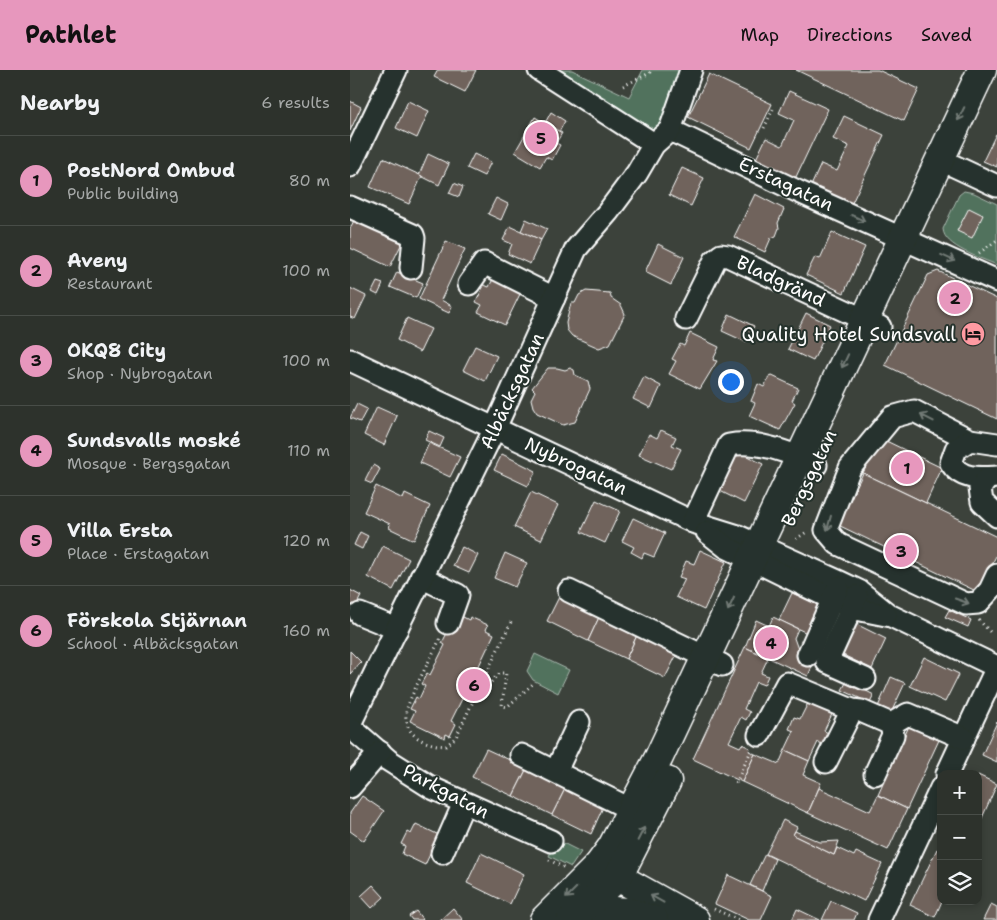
<!DOCTYPE html>
<html lang="en">
<head>
<meta charset="utf-8">
<style>
  body { margin:0; font-family:"Shantell Sans",sans-serif; background:#353a34; color:#f1f3f6 }
  .controls { position:absolute; right:15px; bottom:15px; display:grid; overflow:hidden; border-radius:10px; box-shadow:0 2px 8px #0003 }
  .controls button { width:45px; height:45px; display:grid; place-items:center; padding:0; border:0; border-bottom:1px solid #484d48; background:#2d322c; color:#f1f3f6; font:25px sans-serif }
  .you { position:absolute; left:380px; top:311px; width:18px; height:18px; margin:-12px; border:4px solid #fff; border-radius:50%; background:#1a73e8; box-shadow:0 0 0 8px #1a73e833 }
  .badge { display:grid; place-items:center; width:32px; height:32px; border-radius:50%; background:#e797bd; color:#111; font-size:16px; font-weight:700 }
  .pin { position:absolute; translate:-50% -50%; border:2px solid #fff; box-shadow:0 1px 5px #0006 }
  .list { margin:0; padding:0; list-style:none }
  h2 { display:flex; justify-content:space-between; align-items:center; height:65px; margin:0; padding:0 20px; font-size:21px }
  h2 small { font-size:16px; font-weight:400; color:#a7aaa9 }
  .list li { display:grid; grid-template-columns:32px 1fr auto; gap:15px; align-items:center; box-sizing:border-box; height:90px; padding:0 20px; border-top:1px solid #484d48 }
  .list b { display:block; font-size:19px; white-space:nowrap }
  .list p { margin:0; font-size:16px; white-space:nowrap; color:#a7aaa9 }
  .list em { font-size:16px; font-style:normal; color:#a7aaa9 }
  .icon { flex:none; width:28px; height:28px; fill:none; stroke:currentColor; stroke-width:2; stroke-linecap:round; stroke-linejoin:round }
  .map { position:relative; flex:none; width:647px; height:850px; overflow:hidden }
  header { display:flex; align-items:center; gap:30px; box-sizing:border-box; height:70px; padding:0 25px; background:#e797bd; color:#111 }
  header strong { font-size:24px }
  nav { display:flex; gap:28px; margin-inline-start:auto; font-size:18px }
  main { display:flex }
  aside { flex:1; background:#2d322c }
  .map>svg:first-child { display:block }
  .green { fill:#51725d; stroke:#a8b8ae }
  .building { fill:#70645c; stroke:#fff }
  .lines { fill:none; stroke-linecap:round; stroke-linejoin:round }
  .minor-casing { stroke:#fff; stroke-width:25 }
  .major-casing { stroke:#fff; stroke-width:31 }
  .highway-casing { stroke:#fff; stroke-width:31 }
  .path { stroke:#fff; stroke-width:3; stroke-dasharray:1 4; stroke-linecap:butt }
  .minor { stroke:#26332d; stroke-width:21 }
  .major { stroke:#26332d; stroke-width:28 }
  .highway { stroke:#26332d; stroke-width:28 }
  .oneway { stroke:#727a76 }
  .labels { text-anchor:middle; dominant-baseline:central; stroke-width:4; stroke-linejoin:round; paint-order:stroke }
  .street-label { font-size:19px; fill:#fff; stroke:#26332d }
  .poi-label { font-size:19px; fill:#fff; stroke:#26332d; text-anchor:end }
</style>
</head>
<body>
<header>
<strong>Pathlet</strong>
<nav><a>Map</a><a>Directions</a><a>Saved</a></nav>
</header>
<main>
<aside>
<h2>Nearby<small>6 results</small></h2>
<ul class="list">
<li><span class="badge">1</span><div><b>PostNord Ombud</b><p>Public building</p></div><em>80 m</em></li>
<li><span class="badge">2</span><div><b>Aveny</b><p>Restaurant</p></div><em>100 m</em></li>
<li><span class="badge">3</span><div><b>OKQ8 City</b><p>Shop · Nybrogatan</p></div><em>100 m</em></li>
<li><span class="badge">4</span><div><b>Sundsvalls moské</b><p>Mosque · Bergsgatan</p></div><em>110 m</em></li>
<li><span class="badge">5</span><div><b>Villa Ersta</b><p>Place · Erstagatan</p></div><em>120 m</em></li>
<li><span class="badge">6</span><div><b>Förskola Stjärnan</b><p>School · Albäcksgatan</p></div><em>160 m</em></li>
</ul>
</aside>
<div class="map">
<svg width="647" height="850" viewBox="0 0 647 850">
  <rect width="100%" height="100%" fill="#3c423b"/>
  <filter id="ink" filterUnits="userSpaceOnUse"><feTurbulence type="fractalNoise" baseFrequency=".02" numOctaves="2"/><feDisplacementMap in="SourceGraphic" scale="10" xChannelSelector="R" yChannelSelector="G"/><feConvolveMatrix kernelMatrix="1 2 1 2 8 2 1 2 1" color-interpolation-filters="sRGB"/></filter>
  <g filter="url(#ink)">
    <!-- green -->
    <g class="green">
      <path d="M201,0H222L279,27L293,0H333L312,55L305,60H298Z"/>
      <path d="M614,121L624,123L647,134V195C631,188 594,177 593,159L609,125Z"/>
      <path d="M185,584L219,600L208,623L183,610L177,601Z"/>
      <path d="M207,770L231,782L221,797L199,786Z"/>
    </g>
    <!-- building -->
    <g class="building">
      <path d="M88,0H126L115,22L84,7Z"/>
      <path d="M446,0H528L569,19L554,51Z"/>
      <path d="M359,4L422,34L401,78L338,47Z"/>
      <path d="M439,21L478,39L445,109L405,91L416,68L432,76L444,50L429,43Z"/>
      <path d="M0,31L11,37L0,61Z"/>
      <path d="M58,31L79,41L67,68L46,58Z"/>
      <path d="M201,42L215,51L209,62L195,53Z"/>
      <path d="M494,46L534,65L501,135L461,116L471,94L487,101L499,76L483,69Z"/>
      <path d="M185,47L212,63L206,73L210,75L202,90L196,87L190,97L165,82Z"/>
      <path d="M646,64H647V97L633,91Z"/>
      <path d="M78,84L99,94L89,115L69,105Z"/>
      <path d="M124,84L141,92L134,106L117,98Z"/>
      <path d="M33,88L72,106L59,134L20,117Z"/>
      <path d="M332,98L354,108L341,136L319,125Z"/>
      <path d="M104,113L113,117L109,127L99,123Z"/>
      <path d="M405,124L434,139L428,153L429,158L426,166L421,168L415,182L384,167Z"/>
      <path d="M146,128L158,134L151,150L138,144Z"/>
      <path d="M619,138L633,145L622,168L607,161Z"/>
      <path d="M5,148L53,171L40,197L0,178V159Z"/>
      <path d="M176,149L197,159L191,170L171,161Z"/>
      <path d="M160,156L191,170L180,194L158,184L162,174L153,170Z"/>
      <path d="M482,162L515,177L494,223L456,205L465,187L470,189Z"/>
      <path d="M96,171L115,179L91,230L102,236L99,243L69,229Z"/>
      <path d="M308,174L334,187L321,215L295,202Z"/>
      <path d="M588,201L647,229V349L535,295L578,205Z"/>
      <path d="M47,202L73,213L66,228L40,217Z"/>
      <path d="M143,209L171,222L155,255L128,242L132,235L126,232L134,215L139,217Z"/>
      <path d="M27,212L33,214L28,225L22,222Z"/>
      <path d="M0,218L16,226L5,249L0,247Z"/>
      <path d="M236,221L260,223L261,228L271,235L275,244L260,274L249,278L222,266L217,260L216,253L221,233H225L229,225Z"/>
      <path d="M456,243L480,255L463,291L438,279Z"/>
      <path d="M379,244L404,256L396,272L372,261Z"/>
      <path d="M57,248L81,259L70,282L47,270Z"/>
      <path d="M340,263L369,277L363,290L367,291L350,319L319,304L326,291L322,289L330,274L334,276Z"/>
      <path d="M125,276L147,286L135,311L113,300Z"/>
      <path d="M198,298H207L215,300L220,298L224,300L225,305L238,311L240,319L225,352L213,355L187,343L183,337L181,329L185,321L182,318Z"/>
      <path d="M420,305L448,318L442,331L445,333L430,360L399,346L405,333L401,331L408,314L414,317Z"/>
      <path d="M294,307L311,316L301,338L283,329Z"/>
      <path d="M7,334L17,339L10,352L0,348Z"/>
      <path d="M27,337L47,346L34,375L14,365Z"/>
      <path d="M311,360L326,367L322,375L331,379L321,399L289,385L299,364L307,368Z"/>
      <path d="M79,361L94,368L90,377L75,370Z"/>
      <path d="M530,368L592,398L576,433L513,403Z"/>
      <path d="M79,373L110,387L100,407L70,393Z"/>
      <path d="M385,380L413,394L394,433L366,419Z"/>
      <path d="M152,384L186,401L178,416L144,400Z"/>
      <path d="M23,395L30,399L22,414L15,411Z"/>
      <path d="M513,403L647,467V484L628,522L488,455Z"/>
      <path d="M26,416L53,429L55,424L80,436L64,470L39,458L40,454L14,442Z"/>
      <path d="M181,422L208,435L191,470L164,457Z"/>
      <path d="M246,430L270,441L255,473L231,462Z"/>
      <path d="M283,448L315,463L304,487L294,483L292,488L281,482L284,477L272,471Z"/>
      <path d="M10,462L18,466L12,479L4,475Z"/>
      <path d="M33,476L59,489L43,520L18,507Z"/>
      <path d="M112,477L128,485L119,503L103,496Z"/>
      <path d="M350,480L376,492L354,540L326,527L335,509L329,507L336,491L344,494Z"/>
      <path d="M155,483L177,493L165,517L144,508Z"/>
      <path d="M0,520L11,526L0,548Z"/>
      <path d="M211,523L251,543L238,571L197,551Z"/>
      <path d="M442,523L470,536L457,563L429,550Z"/>
      <path d="M599,540L621,550L618,557L595,547Z"/>
      <path d="M251,543L289,561L276,589L238,571Z"/>
      <path d="M109,545L119,550L120,547L138,555L136,560L144,564L117,621L121,622L117,629L113,627L101,651L106,654L100,666L96,664L95,668L60,651L65,641L60,639L66,627L69,629L75,616L71,614L77,603L80,605L95,575L92,573L97,563L100,564Z"/>
      <path d="M423,547L448,559L444,568L450,585L464,592L458,606L395,577L406,550L419,556Z"/>
      <path d="M506,554L536,569L522,599L491,584Z"/>
      <path d="M289,561L329,580L315,608L276,589Z"/>
      <path d="M395,577L418,588L411,603L418,606L414,615L406,612L394,639L400,642L396,650L391,647L379,672L390,677L392,674L400,678L399,681L405,684L392,712L343,689Z"/>
      <path d="M0,581L11,592L0,604Z"/>
      <path d="M574,587L609,604L595,632L560,616Z"/>
      <path d="M541,607L555,613L540,645L527,639Z"/>
      <path d="M497,611L524,625L520,633L492,620Z"/>
      <path d="M459,631L483,642L474,661L481,664L476,676L468,672L459,691L435,680L444,661L439,659L444,647L450,649Z"/>
      <path d="M647,652V692L632,685Z"/>
      <path d="M559,656L589,670L557,739L528,725Z"/>
      <path d="M136,679L177,698L163,726L122,707Z"/>
      <path d="M435,680L459,691L453,705L471,713L458,743L392,712L405,684L429,694Z"/>
      <path d="M177,698L216,717L202,745L163,726Z"/>
      <path d="M628,705L647,714L628,757Z"/>
      <path d="M216,717L254,735L241,764L202,745Z"/>
      <path d="M469,718L520,741L528,725L557,739L538,780L458,743Z"/>
      <path d="M12,726L34,741L14,771L0,761V743Z"/>
      <path d="M433,750L447,757L443,765L484,785L487,778L504,786L506,782L532,794L514,831L416,784Z"/>
      <path d="M66,754L89,765L75,795L52,784L55,776L51,774L57,762L61,764Z"/>
      <path d="M445,761L470,772L489,771L484,785L443,765Z"/>
      <path d="M587,779L591,781L592,831L585,847L560,835Z"/>
      <path d="M131,783L174,804L160,834L117,813Z"/>
      <path d="M415,784L425,789L412,821L400,815Z"/>
      <path d="M378,805L422,826L411,850H399L365,834Z"/>
      <path d="M23,815L34,827L22,838L11,826Z"/>
      <path d="M481,831L507,843L504,850H472Z"/>
      <path d="M641,834L647,837V850H633Z"/>
      <path d="M103,838L113,850H90Z"/>
      <path d="M447,839L470,850H442Z"/>
      <path d="M66,841L73,850H62L59,846Z"/>
    </g>
    <g class="lines">
      <!-- minor casing -->
      <g class="minor-casing">
        <g id="minor">
          <path d="M189,0L304,74"/>
          <path d="M320,60L447,121L647,211"/>
          <path d="M589,89L647,116"/>
          <path d="M0,96L46,0"/>
          <path d="M0,137L63,165L64,168L61,198"/>
          <path d="M119,214L134,193L204,228"/>
          <path d="M336,249L365,190L371,185L378,186L530,257"/>
          <path d="M0,290L343,452L388,466L490,512L509,521L539,545L647,597L597,704"/>
          <path d="M620,370L564,341L542,347L500,398L476,460L488,474L616,534L628,533L640,520L647,505"/>
          <path d="M647,374L620,370L606,379L601,393C611,410 629,408 647,407"/>
          <path d="M638,408L630,418L632,432L647,446"/>
          <path d="M343,452L379,375C408,370 440,382 466,395"/>
          <path d="M357,462L376,477L501,538L536,545"/>
          <path d="M71,507L108,525L98,553"/>
          <path d="M219,521L372,595"/>
          <path d="M507,526L477,592L515,609"/>
          <path d="M10,544L47,559"/>
          <path d="M458,585L488,517"/>
          <path d="M0,654L145,358L226,179L258,142L287,103L304,74L320,60L341,0"/>
          <path d="M0,657L38,690L82,718L201,771"/>
          <path d="M409,665L437,613L502,640L511,641L541,654L558,644L614,668"/>
          <path d="M171,685L272,735"/>
          <path d="M476,692L502,640"/>
          <path d="M206,701L229,652"/>
          <path d="M525,704L543,665L541,654"/>
          <path d="M0,717L30,682"/>
          <path d="M92,783L114,733"/>
          <path d="M529,850L591,718"/>
        </g>
      </g>
      <!-- major casing -->
      <g class="major-casing">
        <g id="major">
          <path d="M248,796L345,850"/>
          <path d="M224,847L247,840L279,842L304,850"/>
        </g>
      </g>
      <!-- highway casing -->
      <g class="highway-casing">
        <g id="highway">
          <path d="M194,850L248,796L262,777L309,687L632,0"/>
          <path d="M221,850L268,807L317,711"/>
        </g>
      </g>
      <!-- path -->
      <g class="path">
        <path d="M273,16L300,3L302,0"/>
        <path d="M414,58L424,37"/>
        <path d="M629,183L647,170"/>
        <path d="M446,469L458,461"/>
        <path d="M629,550L642,564"/>
        <path d="M90,569C84,582 56,633 56,643C54,667 77,675 96,676L106,667L162,550"/>
        <path d="M125,631L149,603H156L152,636L157,637L185,612"/>
        <path d="M386,713L401,681"/>
        <path d="M199,790L215,798"/>
        <path d="M364,839L389,850"/>
      </g>
      <!-- minor -->
      <use href="#minor" class="minor"/>
      <!-- major -->
      <use href="#major" class="major"/>
      <!-- highway -->
      <use href="#highway" class="highway"/>
    </g>
    <!-- one-way arrows -->
    <defs><path id="oneway-shaft" d="M-6 0H5M1.5-3L5.5 0L1.5 3" fill="none" stroke-width="1.6" stroke-linecap="round" stroke-linejoin="round" transform="scale(1.25)"/></defs>
    <g class="oneway">
      <use href="#oneway-shaft" transform="translate(611 44) rotate(116)"/>
      <use href="#oneway-shaft" transform="translate(508 148) rotate(24)"/>
      <use href="#oneway-shaft" transform="translate(598 188) rotate(25)"/>
      <use href="#oneway-shaft" transform="translate(495 291) rotate(115)"/>
      <use href="#oneway-shaft" transform="translate(577 348) rotate(-153)"/>
      <use href="#oneway-shaft" transform="translate(479 453) rotate(105)"/>
      <use href="#oneway-shaft" transform="translate(612 531) rotate(19)"/>
      <use href="#oneway-shaft" transform="translate(381 534) rotate(115)"/>
      <use href="#oneway-shaft" transform="translate(291 764) rotate(-63)"/>
      <use href="#oneway-shaft" transform="translate(221 823) rotate(135)"/>
      <use href="#oneway-shaft" transform="translate(307 829) rotate(-151)"/>
    </g>
  </g>
  <!-- icons -->
  <defs>
    <g id="hotel-disc" transform="scale(1.25)"><circle r="9.5" fill="#ff9aa2" stroke="#26332d"/><path d="M-6-4.5h1.5V1H6V5H4.5V3h-9V5H-6ZM-4 0a1.8 1.8 0 1 1 3.6 0ZM.5 0V-2.5h3Q6-2.5 6 0Z" fill="#111"/></g>
  </defs>
  <g fill-rule="evenodd">
    <use href="#hotel-disc" x="623" y="264"/>
  </g>
  <g class="labels">
    <!-- street labels -->
    <g class="street-label">
      <text transform="translate(436 114) rotate(25)">Erstagatan</text>
      <text transform="translate(431 211) rotate(25)">Bladgränd</text>
      <text transform="translate(162 321) rotate(-65)">Albäcksgatan</text>
      <text transform="translate(226 396) rotate(25)">Nybrogatan</text>
      <text transform="translate(459 408) rotate(-65)">Bergsgatan</text>
      <text transform="translate(96 721) rotate(28)">Parkgatan</text>
    </g>
    <!-- poi labels -->
    <g class="poi-label">
      <text x="606" y="264">Quality Hotel Sundsvall</text>
    </g>
  </g>
</svg>
<div class="controls">
<button>+</button>
<button>−</button>
<button><svg class="icon" aria-label="layers" viewBox="0 0 24 24"><path d="M12 4l9 5-9 5-9-5zM3 14l9 5 9-5"/></svg></button>
</div>
<div class="you"></div>
<div class="pin badge" style="left:557px;top:398px">1</div>
<div class="pin badge" style="left:605px;top:228px">2</div>
<div class="pin badge" style="left:551px;top:481px">3</div>
<div class="pin badge" style="left:421px;top:573px">4</div>
<div class="pin badge" style="left:191px;top:68px">5</div>
<div class="pin badge" style="left:124px;top:615px">6</div>
</div>
</main>
</body>
</html>
